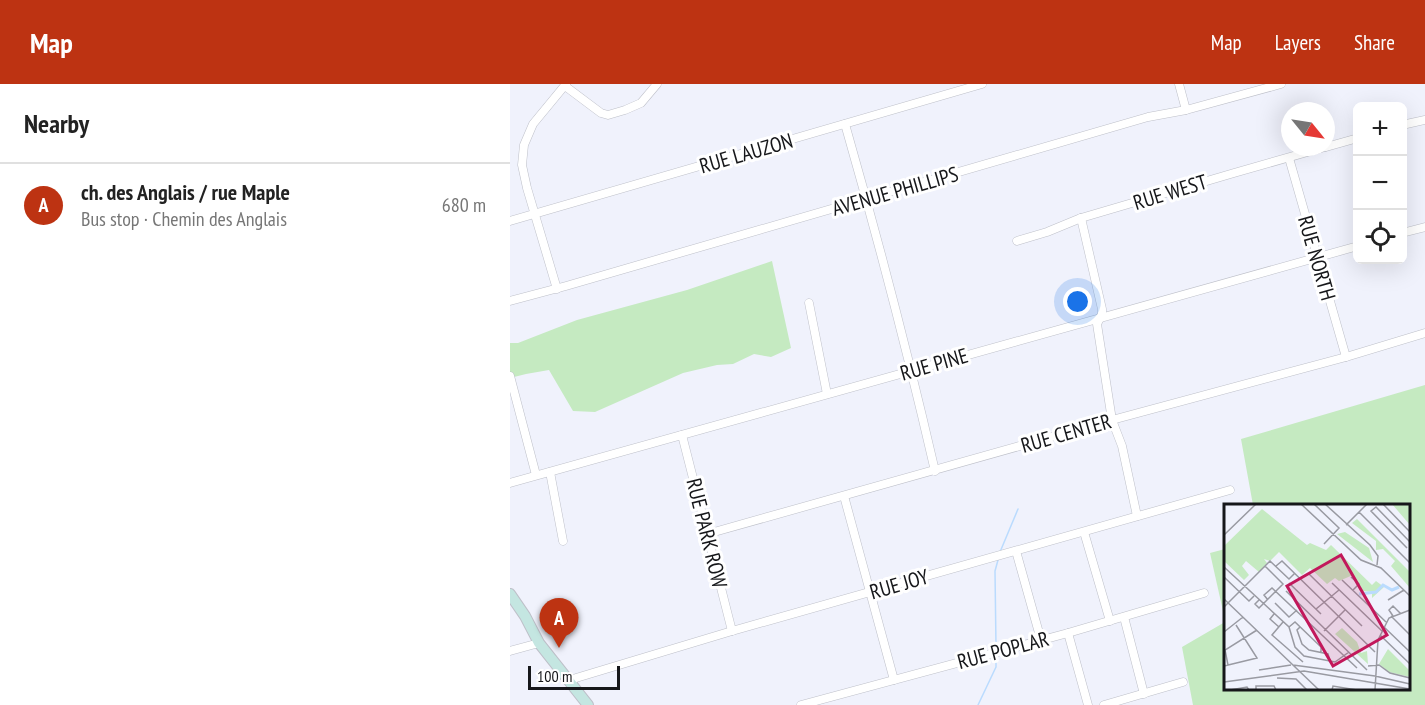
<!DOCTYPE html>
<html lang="en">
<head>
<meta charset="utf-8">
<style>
  body { margin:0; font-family:"PT Sans Narrow",sans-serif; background:#f2f2f2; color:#222 }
  .controls { position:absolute; right:18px; top:18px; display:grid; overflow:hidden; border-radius:9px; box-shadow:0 6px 24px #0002 }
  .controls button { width:54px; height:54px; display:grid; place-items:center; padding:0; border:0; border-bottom:2px solid #e0e0e0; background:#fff; color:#222; font:30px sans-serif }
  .compass { position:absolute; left:771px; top:18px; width:54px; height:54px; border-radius:50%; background:#fff; box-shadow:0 6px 24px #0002; rotate:120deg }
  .scale { position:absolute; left:18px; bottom:15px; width:92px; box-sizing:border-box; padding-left:6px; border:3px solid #16171a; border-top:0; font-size:16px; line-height:21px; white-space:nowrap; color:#16171a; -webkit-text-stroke:4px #fff; paint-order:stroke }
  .you { position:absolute; left:568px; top:218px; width:21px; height:21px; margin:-15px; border:4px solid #fff; border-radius:50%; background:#1a73e8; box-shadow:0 0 0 9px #1a73e833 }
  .badge { display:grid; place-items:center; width:39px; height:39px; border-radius:50%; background:#bd3312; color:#fff; font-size:20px; font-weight:700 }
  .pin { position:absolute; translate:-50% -50px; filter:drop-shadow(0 2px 3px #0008) }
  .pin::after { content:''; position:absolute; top:32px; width:21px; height:18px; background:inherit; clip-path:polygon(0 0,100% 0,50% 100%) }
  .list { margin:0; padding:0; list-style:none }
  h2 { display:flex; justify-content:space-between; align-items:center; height:78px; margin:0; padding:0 24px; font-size:26px }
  h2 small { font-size:20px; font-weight:400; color:#767676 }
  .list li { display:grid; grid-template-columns:39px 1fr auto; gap:18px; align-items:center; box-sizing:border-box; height:84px; padding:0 24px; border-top:2px solid #e0e0e0 }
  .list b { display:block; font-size:22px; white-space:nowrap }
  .list p { margin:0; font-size:20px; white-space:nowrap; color:#767676 }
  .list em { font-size:20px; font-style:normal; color:#767676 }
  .icon { flex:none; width:33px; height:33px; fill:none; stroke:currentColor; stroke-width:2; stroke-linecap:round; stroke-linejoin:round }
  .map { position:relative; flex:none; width:915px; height:621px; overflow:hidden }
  header { display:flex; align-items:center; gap:36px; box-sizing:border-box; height:84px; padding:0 30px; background:#bd3312; color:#fff }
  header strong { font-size:28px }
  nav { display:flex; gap:33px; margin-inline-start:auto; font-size:21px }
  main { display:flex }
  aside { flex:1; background:#fff }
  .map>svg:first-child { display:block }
  .green { fill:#c5eac1 }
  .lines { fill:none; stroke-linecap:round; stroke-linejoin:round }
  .stream { stroke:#badbfe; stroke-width:1.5 }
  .street-casing { stroke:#bec0c9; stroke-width:9 }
  .secondary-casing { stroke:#bec0c9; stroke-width:12 }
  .street { stroke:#fff; stroke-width:8 }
  .secondary { stroke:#c4e6e1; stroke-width:10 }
  .labels { text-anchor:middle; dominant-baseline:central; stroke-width:6; stroke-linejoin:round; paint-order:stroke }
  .street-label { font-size:21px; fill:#16171a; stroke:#fff }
  .inset-river { fill:none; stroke:#badbfe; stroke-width:3 }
  .inset-road { fill:none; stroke:#999aa2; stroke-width:1.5 }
  .view { fill:#c2185b; fill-opacity:0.15; stroke:#c2185b; stroke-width:3 }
  .inset-edge { fill:none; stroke:#16171a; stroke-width:3 }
</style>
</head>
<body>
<header>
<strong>Map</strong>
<nav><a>Map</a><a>Layers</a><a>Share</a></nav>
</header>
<main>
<aside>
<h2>Nearby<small></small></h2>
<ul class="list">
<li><span class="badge">A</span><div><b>ch. des Anglais / rue Maple</b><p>Bus stop · Chemin des Anglais</p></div><em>680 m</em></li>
</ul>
</aside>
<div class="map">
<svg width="915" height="621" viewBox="0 0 915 621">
  <rect width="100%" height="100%" fill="#f0f2fc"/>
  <!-- green -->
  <g class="green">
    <path d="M262,177L281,264L261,273L244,270L223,280L207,281L173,289L85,328L63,327L39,286L16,290L0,294V259H8L67,236L177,206Z"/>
    <path d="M915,301V621H683L672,563L715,538L716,604H898V422L743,421L731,355Z"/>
    <path d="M715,465H716L715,536L700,469Z"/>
  </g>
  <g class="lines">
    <!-- stream -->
    <g class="stream">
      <path d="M490,468L508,425"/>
      <path d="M486,563L485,487L488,476"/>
      <path d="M468,621L486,583V573"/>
    </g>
    <!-- street casing -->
    <g class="street-casing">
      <g id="street">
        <path d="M669,0L676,26"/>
        <path d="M55,2L91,29L98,31L115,26L131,19L147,0"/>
        <path d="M335,40C368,155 398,270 425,387"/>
        <path d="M892,41L915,36"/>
        <path d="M816,63L848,54"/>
        <path d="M779,74L836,273"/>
        <path d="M571,134L592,225V230L587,240L602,336L612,362L627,432"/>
        <path d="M0,137L472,0"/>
        <path d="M892,149L915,143"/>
        <path d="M507,157L537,148L571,134L724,89L815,63"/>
        <path d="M47,205L17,104L12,81L14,61L23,40L56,0"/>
        <path d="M0,217L56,202L638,33L676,26L771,0"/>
        <path d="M299,219L317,310"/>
        <path d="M0,292L26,391"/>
        <path d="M172,351L222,547"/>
        <path d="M40,388L53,457"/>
        <path d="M0,399L848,162"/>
        <path d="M334,412L384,596"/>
        <path d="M574,448L600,537"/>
        <path d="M197,450L602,336L836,273L915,249"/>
        <path d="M506,467L531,556"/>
        <path d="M614,533L634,610"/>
        <path d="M558,549L578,621"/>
        <path d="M0,567L29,559"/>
        <path d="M60,598L66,594L222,547L720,406"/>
        <path d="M291,621L558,549L694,509"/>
        <path d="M594,621L673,598"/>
      </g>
    </g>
    <!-- secondary casing -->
    <g class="secondary-casing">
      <path id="secondary" d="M0,510L15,532L29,559L78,621"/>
    </g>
    <!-- street -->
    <use href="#street" class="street"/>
    <!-- secondary -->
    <use href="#secondary" class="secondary"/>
  </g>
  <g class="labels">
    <!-- street labels -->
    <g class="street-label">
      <text transform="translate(236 69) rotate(-16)">RUE LAUZON</text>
      <text transform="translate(385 107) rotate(-16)">AVENUE PHILLIPS</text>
      <text transform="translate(660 108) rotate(-17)">RUE WEST</text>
      <text transform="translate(807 174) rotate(74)">RUE NORTH</text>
      <text transform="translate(424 280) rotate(-16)">RUE PINE</text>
      <text transform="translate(556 349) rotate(-16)">RUE CENTER</text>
      <text transform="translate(197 449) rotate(76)">RUE PARK ROW</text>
      <text transform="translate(389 500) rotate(-16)">RUE JOY</text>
      <text transform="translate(493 566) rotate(-15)">RUE POPLAR</text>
    </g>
  </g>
  <!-- overview -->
  <g transform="translate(714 420)">
    <rect width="186" height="186" fill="#f0f2fc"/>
    <path d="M168,0H186V21ZM38,5L83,41L86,39L102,46L107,41L148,81L152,77L160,83L148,94V88L139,87L129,71L115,77L111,74L103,80L86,64L78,71L55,48L46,57L40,55L43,59L35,68L22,57L18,62L25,71L20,76L0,57V42ZM133,15L186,68V84L167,62L171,57L159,45L152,46V37L128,19ZM121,28L145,44L149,58L113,30ZM118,124L133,138L137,149L143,147L144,160L111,130ZM164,145L186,167V173L165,168L155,160Z" fill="#c5eac1"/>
    <path class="inset-river" d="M135,90L152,88L159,81L168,86L175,83"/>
    <path class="inset-road" d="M77,0L137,56L157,64L186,92M90,0L115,24L100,40M101,0L146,41L154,52L153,61M159,0L186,28M135,8L186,59M122,21L143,0M0,31L32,0M183,44L147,7L152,3L186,38M52,62L58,57L151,148M0,63L65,123L71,143L80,152L111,158L125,148M85,70L138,122M0,73L25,97L30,92M127,73L135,80L129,86M118,76L162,118M65,79L97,110M108,79L158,127M62,87L143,166M0,95L95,186M35,96L31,100L35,104L59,80L41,62M44,96L40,91L48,84L133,164M164,96L180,86M51,99L65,113L73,106M0,103L46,57L65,75L71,69M92,105L115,86M50,110L46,115L55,123M167,112L186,131M169,112L165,106L169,102L177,110M59,118L48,131L79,158M65,123L71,118L97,143V149M76,123L73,126L78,140L85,146L104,150L106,157M160,123L186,148M100,127L121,106M0,128L19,113M156,131L186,160M4,161L1,146L33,126M69,161L151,172M0,162L33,154L12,121M144,162L155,161L166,169L186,174M35,166L67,161M151,172L186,180M53,174L72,175L83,186M0,178L80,167L186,185M6,186L23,183L25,186M32,186V182H50L52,186M108,186L109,182L133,186M151,186L154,136L165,114L186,106"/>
    <path class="view" d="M117,51L163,131L109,162L63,82Z"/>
    <rect width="186" height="186" class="inset-edge"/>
  </g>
</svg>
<div class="controls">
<button>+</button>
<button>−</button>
<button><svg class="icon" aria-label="locate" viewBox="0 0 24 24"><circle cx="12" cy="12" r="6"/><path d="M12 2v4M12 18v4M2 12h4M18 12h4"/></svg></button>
</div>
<svg class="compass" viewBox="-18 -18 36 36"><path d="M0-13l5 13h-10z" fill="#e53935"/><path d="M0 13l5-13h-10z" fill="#767676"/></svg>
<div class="scale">100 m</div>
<div class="you"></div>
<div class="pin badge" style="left:49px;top:564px">A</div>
</div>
</main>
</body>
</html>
